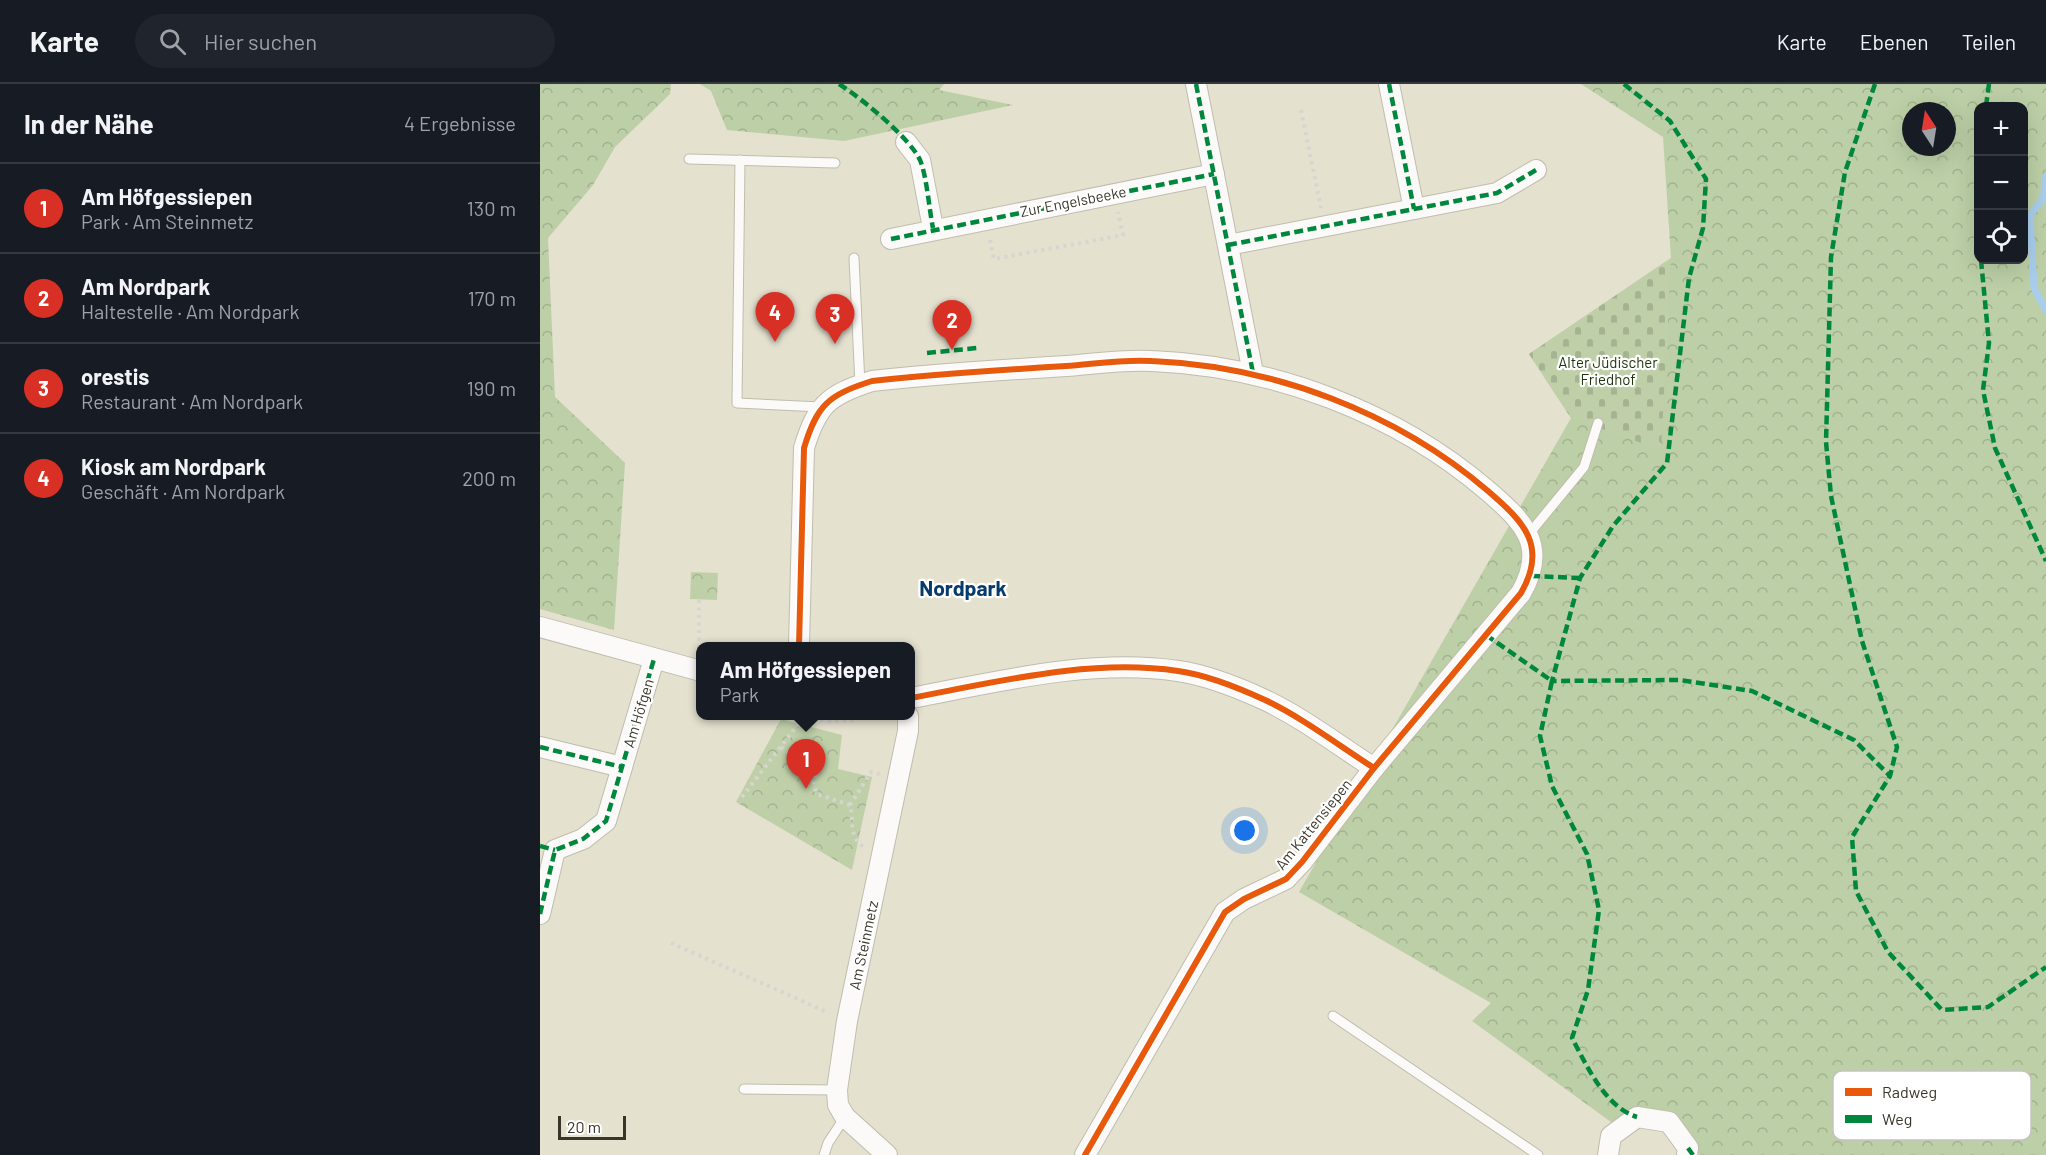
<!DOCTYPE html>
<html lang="de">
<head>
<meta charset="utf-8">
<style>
  body { margin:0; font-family:Barlow,sans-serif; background:#20242c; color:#f1f3f6 }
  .controls { position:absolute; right:18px; top:18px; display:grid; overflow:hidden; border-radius:12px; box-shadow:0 6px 24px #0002 }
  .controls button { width:54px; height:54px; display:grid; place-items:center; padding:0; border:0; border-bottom:2px solid #363941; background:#171b24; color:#f1f3f6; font:30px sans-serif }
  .compass { position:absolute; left:1362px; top:18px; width:54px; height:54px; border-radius:50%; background:#171b24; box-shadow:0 6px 24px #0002; rotate:348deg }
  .scale { position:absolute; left:18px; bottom:15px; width:68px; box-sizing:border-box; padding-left:6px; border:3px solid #383629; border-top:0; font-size:16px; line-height:21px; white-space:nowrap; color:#383629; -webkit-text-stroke:4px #fff; paint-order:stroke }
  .you { position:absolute; left:705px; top:747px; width:21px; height:21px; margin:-15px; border:4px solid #fff; border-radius:50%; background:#1a73e8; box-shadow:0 0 0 9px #1a73e833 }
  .badge { display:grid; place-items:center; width:39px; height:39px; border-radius:50%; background:#d93025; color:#fff; font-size:20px; font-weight:700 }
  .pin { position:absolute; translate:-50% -50px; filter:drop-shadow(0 2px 3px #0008) }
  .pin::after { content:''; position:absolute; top:32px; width:21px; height:18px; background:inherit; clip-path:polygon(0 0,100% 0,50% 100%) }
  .popup { position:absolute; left:156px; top:558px; width:219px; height:78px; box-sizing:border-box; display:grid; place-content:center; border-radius:12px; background:#171b24; filter:drop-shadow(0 2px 4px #0005); font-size:20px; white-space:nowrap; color:#9ea1a6 }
  .popup b { font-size:22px; color:#f1f3f6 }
  .popup::after { content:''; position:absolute; left:50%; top:100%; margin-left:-12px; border:12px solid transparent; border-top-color:#171b24 }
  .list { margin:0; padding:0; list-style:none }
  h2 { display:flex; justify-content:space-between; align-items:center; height:78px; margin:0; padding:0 24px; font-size:26px }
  h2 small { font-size:20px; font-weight:400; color:#9ea1a6 }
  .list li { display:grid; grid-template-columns:39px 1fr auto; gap:18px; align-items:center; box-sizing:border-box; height:90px; padding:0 24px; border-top:2px solid #363941 }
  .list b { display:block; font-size:22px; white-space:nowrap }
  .list p { margin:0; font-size:20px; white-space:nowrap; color:#9ea1a6 }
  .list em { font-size:20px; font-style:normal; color:#9ea1a6 }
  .icon { flex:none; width:33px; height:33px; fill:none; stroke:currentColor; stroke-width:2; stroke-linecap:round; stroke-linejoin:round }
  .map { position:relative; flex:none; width:1506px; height:1071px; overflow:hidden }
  header { display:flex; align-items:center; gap:36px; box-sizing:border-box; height:84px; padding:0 30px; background:#171b24; border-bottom:2px solid #363941 }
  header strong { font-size:28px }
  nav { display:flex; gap:33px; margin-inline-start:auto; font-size:21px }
  .search { width:420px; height:54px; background:#20242c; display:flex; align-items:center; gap:15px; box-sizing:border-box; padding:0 21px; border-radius:33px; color:#9ea1a6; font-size:22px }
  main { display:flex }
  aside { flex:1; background:#171b24 }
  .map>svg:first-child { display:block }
  .forest { fill:url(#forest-crowns); fill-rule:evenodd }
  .cemetery { fill:url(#cemetery-stones) }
  .park { fill:url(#park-crowns) }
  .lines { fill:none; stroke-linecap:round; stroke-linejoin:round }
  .stream { stroke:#a8ceec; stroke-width:7 }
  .lane-casing { stroke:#bfbdae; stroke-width:11 }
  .street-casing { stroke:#bfbdae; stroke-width:22 }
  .path { stroke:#d6d5d0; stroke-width:4; stroke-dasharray:3 4.5; stroke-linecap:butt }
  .lane { stroke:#fbfaf8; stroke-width:9 }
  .street { stroke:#fbfaf8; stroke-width:20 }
  .quiet { stroke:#00873e; stroke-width:4.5; stroke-dasharray:9 4.5; stroke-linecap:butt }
  .cycleway-casing { stroke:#fff; stroke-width:10 }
  .cycleway { stroke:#e8590c; stroke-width:6 }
  .labels { text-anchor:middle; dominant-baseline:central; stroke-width:4.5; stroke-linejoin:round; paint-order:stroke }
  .street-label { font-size:15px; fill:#383629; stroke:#fff }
  .park-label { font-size:15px; fill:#1d3409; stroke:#fff }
  .district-label { font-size:21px; font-weight:bold; fill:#063b6c; stroke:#fff }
  .key { fill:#fff; stroke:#c3c3bf; stroke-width:1.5 }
  .key-label { font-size:16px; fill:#383629 }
</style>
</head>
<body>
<header>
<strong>Karte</strong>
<div class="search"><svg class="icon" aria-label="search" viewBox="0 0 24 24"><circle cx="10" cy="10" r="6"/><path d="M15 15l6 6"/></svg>Hier suchen</div>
<nav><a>Karte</a><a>Ebenen</a><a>Teilen</a></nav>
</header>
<main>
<aside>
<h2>In der Nähe<small>4 Ergebnisse</small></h2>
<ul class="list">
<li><span class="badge">1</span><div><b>Am Höfgessiepen</b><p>Park · Am Steinmetz</p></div><em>130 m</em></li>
<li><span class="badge">2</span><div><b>Am Nordpark</b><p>Haltestelle · Am Nordpark</p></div><em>170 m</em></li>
<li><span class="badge">3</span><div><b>orestis</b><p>Restaurant · Am Nordpark</p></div><em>190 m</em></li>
<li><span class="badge">4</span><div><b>Kiosk am Nordpark</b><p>Geschäft · Am Nordpark</p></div><em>200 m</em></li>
</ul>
</aside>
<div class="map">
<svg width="1506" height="1071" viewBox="0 0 1506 1071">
  <defs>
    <pattern id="forest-crowns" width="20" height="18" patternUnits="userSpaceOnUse" patternTransform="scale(1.5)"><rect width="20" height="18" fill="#bccfa6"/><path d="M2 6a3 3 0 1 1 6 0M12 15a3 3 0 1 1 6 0" fill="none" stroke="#a2b28f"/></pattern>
    <pattern id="cemetery-stones" width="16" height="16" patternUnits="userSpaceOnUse" patternTransform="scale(1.5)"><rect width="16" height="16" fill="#bfd0a9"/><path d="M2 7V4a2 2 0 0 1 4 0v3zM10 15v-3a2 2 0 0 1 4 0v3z" fill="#a5b391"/></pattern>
    <pattern id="park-crowns" width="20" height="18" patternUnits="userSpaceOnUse" patternTransform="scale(1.5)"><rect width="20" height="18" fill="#bfd0a9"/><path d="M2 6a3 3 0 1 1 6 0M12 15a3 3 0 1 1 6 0" fill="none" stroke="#a5b391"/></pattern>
  </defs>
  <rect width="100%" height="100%" fill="#e4e1cf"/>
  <!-- forest -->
  <g class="forest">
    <path d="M0,0H131L130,10L75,63L53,101L8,154L15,313L85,379L74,546L0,525Z"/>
    <path d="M160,0H404L399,6L473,21L304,57L187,46L171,7Z"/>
    <path d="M1041,0H1506V1071H1159C1151,1044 1127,1020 1097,1027C1088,1030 1079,1035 1071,1038L932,937L951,919L759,808L1031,334L989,270L1131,174L1123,53ZM1438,22H1484V176H1438ZM1371,27H1407V63H1371Z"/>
  </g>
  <!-- cemetery -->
  <path class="cemetery" d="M1131,174L1121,366L1031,334L989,270Z"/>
  <!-- park -->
  <g class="park">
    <path d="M151,488L178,489L177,516L150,515Z"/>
    <path d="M241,635L302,651L298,685L332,693L312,786L196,718Z"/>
  </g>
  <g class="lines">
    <!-- stream -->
    <path class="stream" d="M1506,92L1503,115L1490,131L1494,204L1506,227"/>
    <!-- lane casing -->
    <g class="lane-casing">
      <g id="lane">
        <path d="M149,75L295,79"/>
        <path d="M200,76L197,319L281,323"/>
        <path d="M314,174L320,301"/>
        <path d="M989,450L1044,383L1058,339"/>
        <path d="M793,932L998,1071"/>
        <path d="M204,1005L297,1006"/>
        <path d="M284,1071L288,1059L305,1033"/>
      </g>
    </g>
    <!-- street casing -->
    <g class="street-casing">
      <g id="street">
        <path d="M656,0L713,289"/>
        <path d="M849,0L874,125"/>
        <path d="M366,58L380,76L393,144"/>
        <path d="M351,155L674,90"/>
        <path d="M688,161L957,109L996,86"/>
        <path d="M0,543L161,587"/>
        <path d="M259,562L264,364C277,321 288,311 332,297C397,290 461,286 526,282C554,280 584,275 612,277C733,282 856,328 948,407C984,438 1008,462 981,509L834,684L762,778L746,795L704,815L685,828L545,1071"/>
        <path d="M371,614C457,598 550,574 638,587C667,591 699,604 725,616C763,634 798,661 834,684"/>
        <path d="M0,663L82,683"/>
        <path d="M0,830L15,766L43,755L66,737L114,575"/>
        <path d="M347,1071L305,1033L298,1021L297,1006L307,937L368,647V632"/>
        <path d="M1068,1071L1071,1052L1097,1033L1129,1038L1148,1064L1147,1071"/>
      </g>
    </g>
    <!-- path -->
    <g class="path">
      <path d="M761,26L781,124"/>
      <path d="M450,156L454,175L583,151L578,128"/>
      <path d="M159,516V567"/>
      <path d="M266,632L289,637L315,636"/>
      <path d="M241,663L276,689L273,699L277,710L310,721C314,736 308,753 324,763"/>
      <path d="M202,713L259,639L261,632"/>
      <path d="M310,721L331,688L340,690"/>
      <path d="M131,859L287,928"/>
    </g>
    <!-- lane -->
    <use href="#lane" class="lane"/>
    <!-- street -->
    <use href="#street" class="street"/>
    <!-- quiet -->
    <g class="quiet">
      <path d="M299,0C320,13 370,54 380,76C387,93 389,125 393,144"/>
      <path d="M656,0L713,289"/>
      <path d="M849,0L874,125"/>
      <path d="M1084,0L1130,37L1166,95L1163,144L1149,194L1127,379L1073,442L1040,494L1012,597L1140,596L1212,607L1314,656L1350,692"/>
      <path d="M1335,0L1305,88L1291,173L1286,358L1291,412L1322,557L1357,663L1350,692L1312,753L1316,807L1348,868L1402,926L1448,923L1506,883"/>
      <path d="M1446,22L1449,0"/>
      <path d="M351,155L674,90"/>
      <path d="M688,161L957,109L996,86"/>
      <path d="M1441,176L1449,259L1443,306L1455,364L1506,477"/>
      <path d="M387,269L437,264"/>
      <path d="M991,492L1040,494"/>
      <path d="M946,551L1012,597L1000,652L1012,702L1047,770L1059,826L1048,906L1032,954C1047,982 1065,1023 1097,1033"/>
      <path d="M0,663L82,683"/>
      <path d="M0,762L15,766"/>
      <path d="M0,830L15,766L43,755L66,737L114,575"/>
      <path d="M1148,1064L1153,1071"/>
    </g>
    <!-- cycleway casing -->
    <g class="cycleway-casing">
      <g id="cycleway">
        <path d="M259,562L264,364C277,321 288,311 332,297C397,290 461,286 526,282C554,280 584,275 612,277C733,282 856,328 948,407C984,438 1008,462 981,509L834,684L762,778L746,795L704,815L685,828L545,1071"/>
        <path d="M371,614C457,598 550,574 638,587C667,591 699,604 725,616C763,634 798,661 834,684"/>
      </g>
    </g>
    <!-- cycleway -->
    <use href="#cycleway" class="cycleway"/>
  </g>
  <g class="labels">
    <!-- street labels -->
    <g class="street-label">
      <text transform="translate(533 117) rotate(-11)">Zur Engelsbeeke</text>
      <text transform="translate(98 629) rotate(-73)">Am Höfgen</text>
      <text transform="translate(773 740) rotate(-51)">Am Kattensiepen</text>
      <text transform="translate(323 861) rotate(-78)">Am Steinmetz</text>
    </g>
    <!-- park labels -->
    <g class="park-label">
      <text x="1068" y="278">Alter Jüdischer<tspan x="1068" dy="17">Friedhof</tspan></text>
    </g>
    <!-- district labels -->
    <g class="district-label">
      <text x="423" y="503">Nordpark</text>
    </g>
  </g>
  <!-- legend -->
  <rect x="1293" y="987" width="198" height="69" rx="9" class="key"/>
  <rect x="1305" y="1004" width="27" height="8" fill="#e8590c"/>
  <rect x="1305" y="1031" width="27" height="8" fill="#00873e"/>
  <g class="key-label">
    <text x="1342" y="1014">Radweg</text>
    <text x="1342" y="1041">Weg</text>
  </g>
</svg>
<div class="controls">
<button>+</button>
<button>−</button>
<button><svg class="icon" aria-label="locate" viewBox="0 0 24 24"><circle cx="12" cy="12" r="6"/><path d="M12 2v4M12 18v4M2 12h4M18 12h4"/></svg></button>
</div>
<svg class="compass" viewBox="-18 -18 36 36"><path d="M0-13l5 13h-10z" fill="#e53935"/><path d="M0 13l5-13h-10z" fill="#9ea1a6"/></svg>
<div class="scale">20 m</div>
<div class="you"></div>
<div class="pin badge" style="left:266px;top:705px">1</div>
<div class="popup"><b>Am Höfgessiepen</b>Park</div>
<div class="pin badge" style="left:412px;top:266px">2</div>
<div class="pin badge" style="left:295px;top:260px">3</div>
<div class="pin badge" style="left:235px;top:258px">4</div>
</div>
</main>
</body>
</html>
